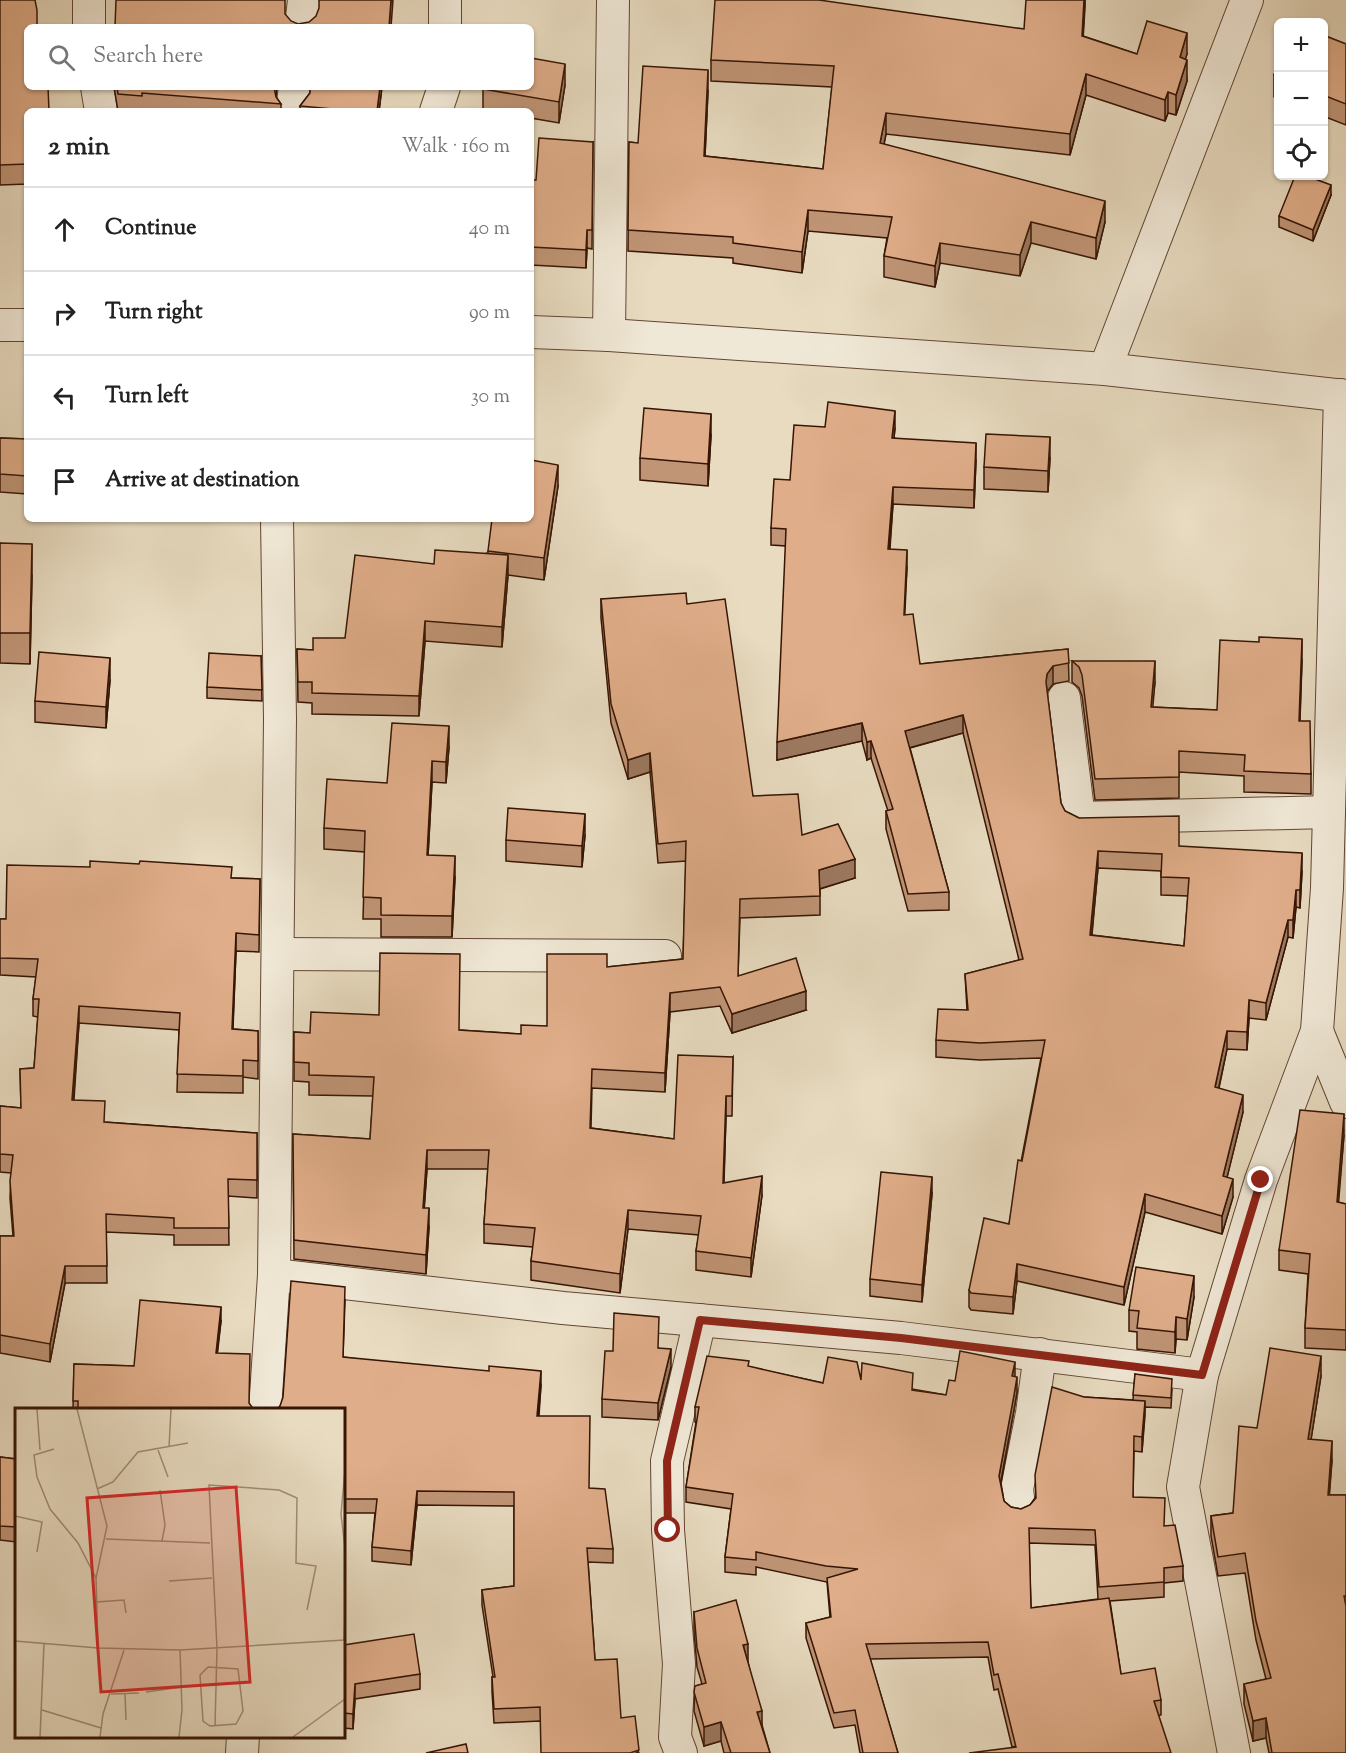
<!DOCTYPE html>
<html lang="en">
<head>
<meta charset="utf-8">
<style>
  body { margin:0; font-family:"Sorts Mill Goudy",serif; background:#f6f6f6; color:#222 }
  .controls { position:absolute; right:18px; top:18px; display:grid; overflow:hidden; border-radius:9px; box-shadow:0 2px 4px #0004 }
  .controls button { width:54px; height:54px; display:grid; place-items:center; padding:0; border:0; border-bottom:2px solid #e0e0e0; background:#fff; color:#222; font:30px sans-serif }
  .stop { position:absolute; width:18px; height:18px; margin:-14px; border:4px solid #8f2418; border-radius:50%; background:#fff }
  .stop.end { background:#8f2418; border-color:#fff; box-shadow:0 2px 6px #0008 }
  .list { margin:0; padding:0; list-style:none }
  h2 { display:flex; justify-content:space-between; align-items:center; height:78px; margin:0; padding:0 24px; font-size:26px }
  h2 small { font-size:20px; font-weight:400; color:#767676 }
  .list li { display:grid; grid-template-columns:39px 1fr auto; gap:18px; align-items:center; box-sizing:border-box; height:84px; padding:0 24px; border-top:2px solid #e0e0e0 }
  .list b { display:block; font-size:22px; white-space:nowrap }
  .list em { font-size:20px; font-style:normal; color:#767676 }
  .icon { flex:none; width:33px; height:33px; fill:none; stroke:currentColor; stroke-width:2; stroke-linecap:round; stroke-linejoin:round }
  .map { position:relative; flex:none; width:1346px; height:1753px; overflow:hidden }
  .search { position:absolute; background:#fff; box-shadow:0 2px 4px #0004; left:24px; top:24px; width:510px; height:66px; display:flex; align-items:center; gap:15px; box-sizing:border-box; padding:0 21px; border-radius:9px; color:#767676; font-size:22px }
  .panel { position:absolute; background:#fff; box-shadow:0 2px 4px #0004; left:24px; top:108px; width:510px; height:414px; border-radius:9px }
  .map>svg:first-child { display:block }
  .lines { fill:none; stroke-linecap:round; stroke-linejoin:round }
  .street-casing { stroke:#624633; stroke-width:34 }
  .street { stroke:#f0e8d6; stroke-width:32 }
  .wall { fill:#c09576; stroke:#361504; stroke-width:1.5; fill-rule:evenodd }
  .shaded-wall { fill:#9c7960; stroke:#361504; stroke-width:1.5 }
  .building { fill:#dfad89; stroke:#361504; stroke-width:1.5; fill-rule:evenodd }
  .route { stroke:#8f2418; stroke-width:8 }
  .inset-road { fill:none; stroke:#a18c75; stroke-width:1.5 }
  .view { fill:#d62828; fill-opacity:0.15; stroke:#d62828; stroke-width:3 }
  .inset-edge { fill:none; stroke:#361504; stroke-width:3 }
</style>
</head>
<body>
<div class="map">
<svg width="1346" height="1753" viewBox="0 0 1346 1753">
  <rect width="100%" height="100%" fill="#e8dbc0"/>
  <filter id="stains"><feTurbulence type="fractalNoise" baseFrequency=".00333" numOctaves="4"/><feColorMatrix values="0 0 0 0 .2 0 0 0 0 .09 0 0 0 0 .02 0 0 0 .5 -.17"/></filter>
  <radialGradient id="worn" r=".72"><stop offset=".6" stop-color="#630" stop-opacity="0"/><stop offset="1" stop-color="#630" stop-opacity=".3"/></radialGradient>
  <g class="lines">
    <!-- street casing -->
    <g class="street-casing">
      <g id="street">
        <path d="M89,0V27"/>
        <path d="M301,27L304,0"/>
        <path d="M445,27V0"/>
        <path d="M97,87L101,111"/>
        <path d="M292,111L295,87"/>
        <path d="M436,111L444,87"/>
        <path d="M0,325H27"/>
        <path d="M531,332L609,335L1105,369L1346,396"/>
        <path d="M609,335L613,0"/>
        <path d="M1105,369L1247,0"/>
        <path d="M1064,698L1079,818L1329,812"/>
        <path d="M278,954L665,956"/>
        <path d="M1317,1031L1346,1102"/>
        <path d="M274,1275L563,1308L901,1338L1202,1375"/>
        <path d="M265,1410L274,1275L280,719L277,519"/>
        <path d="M1019,1506L1017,1489L1032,1413L1040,1354"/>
        <path d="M242,1753L243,1736"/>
        <path d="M681,1753L675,1737L679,1664L668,1530L667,1461L700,1320"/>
        <path d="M1234,1753L1183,1487L1202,1375L1261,1180L1317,1031L1327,888L1340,395"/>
      </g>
    </g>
    <!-- street -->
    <use href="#street" class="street"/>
  </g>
  <!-- wall -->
  <g class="wall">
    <path d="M0,0L27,111V184L0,185Z"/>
    <path d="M1085,0L1083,36L1137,54H1187L1185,59L1187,81L1176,115L1168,113L1165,121L1086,95L1070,155L886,134L884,144L1105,222L1096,259L1031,243L1020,276L940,263L935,287L884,277V256L887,238L808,231L802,273L733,263V258L628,251L629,142L638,143L708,91L705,156L823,169L832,87L711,81V60L1024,29Z"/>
    <path d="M1323,35L1346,44V125L1323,116Z"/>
    <path d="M1278,65V98L1274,97V75Z"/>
    <path d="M565,85L559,123L531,118V111L483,110V89Z"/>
    <path d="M114,87H277L276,97L281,104V111H118Z"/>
    <path d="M310,87H382L379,111H300V106L310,93Z"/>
    <path d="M593,142L592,249L587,248L586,268L531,265V196L536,180Z"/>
    <path d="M1331,195L1313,241L1279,227V216Z"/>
    <path d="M825,427L895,428L894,438L976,460L974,508L893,504L890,549L907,567L904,615L920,664L1068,649L1069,681L1053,684L1047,691L1061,803L1065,811L1079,818L1179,846L1302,871L1300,908L1296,907L1293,938L1288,937L1266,1020L1249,1018L1247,1050L1227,1049L1219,1088L1243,1112L1227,1177L1233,1197L1222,1234L1145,1212L1124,1305L1017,1281L1013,1314L971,1310L969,1307V1290L1009,1224L1041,1058L980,1060L936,1057V1040L967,1010L965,974L1019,960L963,733L910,748L949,892V910L908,911L886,829V811H888L871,758L867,760L862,741L777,760L786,546L771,545V528L790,480ZM1098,868L1161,871V895L1188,896L1184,946L1092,935Z"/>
    <path d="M711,435L708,486L640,480V458Z"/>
    <path d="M0,438L27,439V494L0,492Z"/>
    <path d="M1050,458L1048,492L984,489V467Z"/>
    <path d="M558,486L544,580L508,575L502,647L425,641L419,716L312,714V703L298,702L297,649L313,650L345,638L434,564L488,553V551Z"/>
    <path d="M0,543L32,575L30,664L0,663Z"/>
    <path d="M601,599L687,604L753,796L855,878L820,889V915L740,918L738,976L806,1010L732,1033L720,1006L670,1012L665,1092L592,1088L591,1128L674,1139L733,1057L732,1116H726L724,1183L762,1195L751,1277L696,1270V1251L699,1235L628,1229L620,1293L531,1280V1261L533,1247L484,1243V1224L488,1169H427L424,1208L429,1227L426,1274L294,1259L293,1134L370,1139L373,1096L309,1095V1082L294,1081V1032L310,1033L459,1030L521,1034L547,1026L607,967L683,959L686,861L658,863L650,772L628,779L611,723L601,618Z"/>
    <path d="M261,656L262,701L207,698V687Z"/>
    <path d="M1302,660L1300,721L1311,774V794L1244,792V776L1179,772V798L1095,800L1082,696L1079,688L1072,682V661L1155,682L1152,707L1217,710Z"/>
    <path d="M110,680L106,728L35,722V701Z"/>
    <path d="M449,747L446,783L432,782L428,855L455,877L452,937H381V919H363L365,852L324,849V828L387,783Z"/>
    <path d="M585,835L582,867L506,861V840Z"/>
    <path d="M232,878L260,879L259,952L236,951L233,1029L258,1031V1079L243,1077V1093L177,1092L179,1030L79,1023L74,1100L104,1122L257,1133V1198L228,1196L229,1245H174V1235L106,1232L107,1283H65L50,1362L0,1353V1236H13L10,1198L11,1173L0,1172V1106L21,1108L20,1069L34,1068L38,1017L33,1016V999L36,977L0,975V919H6Z"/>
    <path d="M1344,1135L1338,1202L1346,1204V1350L1305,1348V1328L1308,1274L1279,1270V1250Z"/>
    <path d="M932,1194L922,1302L870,1296V1279Z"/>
    <path d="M1194,1297L1187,1340L1176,1339L1175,1353L1137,1349V1332L1129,1331V1310Z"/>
    <path d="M345,1301L343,1357L541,1385L539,1416L589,1488L613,1549V1563L588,1562L595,1660L621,1718L639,1753L540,1721L494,1723L492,1692V1677H493L482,1605V1590L514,1586V1506L417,1505L411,1565L372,1561V1547L375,1513H344V1410L280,1406Z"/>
    <path d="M221,1321L217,1353L249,1404L254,1410H73L74,1364L134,1366Z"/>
    <path d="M659,1348L671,1367L658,1420L602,1417V1399L613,1351Z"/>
    <path d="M749,1367L823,1383L861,1380L946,1395L955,1381L1015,1377L1017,1392L1014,1410L1001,1483L1004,1501L1011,1507L1021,1509L1030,1505L1035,1498L1084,1397L1133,1400L1135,1374L1172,1389L1171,1408L1145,1407L1142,1452L1134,1451L1133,1497L1164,1526L1183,1566V1581L1164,1583V1597L1110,1601L1121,1674L1161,1700V1715L1012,1747L998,1689L994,1690L988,1657L870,1659L898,1753H860L855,1725L834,1728L806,1638V1623L830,1617L827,1582L756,1567V1575L725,1572V1557L731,1509L686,1502V1487L696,1422H695V1407ZM1029,1543L1095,1545L1098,1599L1031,1608Z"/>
    <path d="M1321,1376L1311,1439L1332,1460L1329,1495H1346V1753H1269L1266,1738L1253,1741L1244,1704V1684L1266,1679L1256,1640L1245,1573L1218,1576L1211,1536V1516L1233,1513L1257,1428Z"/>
    <path d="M0,1457L16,1459V1542L0,1540Z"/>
    <path d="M694,1612L748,1662L762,1725L770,1753H724L721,1741L704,1746L694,1711L695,1686L702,1684L697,1667L694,1631Z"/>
    <path d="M344,1621L345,1636L344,1645L420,1674V1689L355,1699L353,1729L344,1728Z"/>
  </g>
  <!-- shaded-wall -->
  <g class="shaded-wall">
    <path d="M391,0H393L391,27H389Z"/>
    <path d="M1084,0H1085V7L1082,57V36Z"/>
    <path d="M1187,33V54L1180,78V57Z"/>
    <path d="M1187,60V81L1176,115V95Z"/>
    <path d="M565,64V85L559,123V102Z"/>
    <path d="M708,70V91L704,177V156Z"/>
    <path d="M1086,74V95L1070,155V134Z"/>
    <path d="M380,87H382L379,111H377Z"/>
    <path d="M1168,92V113L1165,121V100Z"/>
    <path d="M886,113V134L880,164V143Z"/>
    <path d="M1331,185V195L1313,241V230Z"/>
    <path d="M1105,201V222L1096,259V238Z"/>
    <path d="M808,210V231L802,273V252Z"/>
    <path d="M1031,222V243L1020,276V255Z"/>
    <path d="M587,230V248L586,268V250Z"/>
    <path d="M940,243V263L935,287V266Z"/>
    <path d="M895,411V428L892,456V438Z"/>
    <path d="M711,414V435L708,486V464Z"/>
    <path d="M1050,437V458L1048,492V471Z"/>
    <path d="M976,443V460L974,508V490Z"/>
    <path d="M558,465V486L544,580V558Z"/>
    <path d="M893,487V504L888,567V549Z"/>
    <path d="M32,544V575L30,664V633Z"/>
    <path d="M907,550V567L904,633V615Z"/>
    <path d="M508,555V575L502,647V627Z"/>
    <path d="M425,621V641L419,716V696Z"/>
    <path d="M1302,639V660L1299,741V721Z"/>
    <path d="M110,658V680L106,728V707Z"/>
    <path d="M1155,661V682L1151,728V707Z"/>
    <path d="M1053,666V684L1047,692L1046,682L1047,674Z"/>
    <path d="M963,715V733L905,749V731Z"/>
    <path d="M862,723V741L777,760V742Z"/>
    <path d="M449,726V747L446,783V762Z"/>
    <path d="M871,741V758L867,760V742Z"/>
    <path d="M650,753V772L628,779V760Z"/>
    <path d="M432,761V782L427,876V855Z"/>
    <path d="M585,814V835L582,867V846Z"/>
    <path d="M1098,851V868L1090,952V935Z"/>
    <path d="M1302,853V871L1300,908V890Z"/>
    <path d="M455,856V877L452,937V916Z"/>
    <path d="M855,859V878L819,889V870Z"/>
    <path d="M1296,890V907L1293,938V920Z"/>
    <path d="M1288,920V937L1266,1020V1003Z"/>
    <path d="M236,933V951L232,1046V1029Z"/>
    <path d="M806,991V1010L732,1033V1014Z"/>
    <path d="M670,993V1012L665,1092V1073Z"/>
    <path d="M1249,1000V1018L1247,1050V1032Z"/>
    <path d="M79,1006V1023L72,1117V1100Z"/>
    <path d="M1227,1031V1049L1215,1105V1087Z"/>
    <path d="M1243,1095V1112L1223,1194V1176Z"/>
    <path d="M726,1096V1116L723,1202V1183Z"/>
    <path d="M1344,1114V1135L1337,1222V1202Z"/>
    <path d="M427,1150V1169L423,1227V1208Z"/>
    <path d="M762,1176V1195L751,1277V1258Z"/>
    <path d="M932,1177V1194L922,1302V1285Z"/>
    <path d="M1233,1179V1197L1222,1234V1216Z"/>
    <path d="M1145,1194V1212L1124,1305V1287Z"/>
    <path d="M429,1208V1227L426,1274V1255Z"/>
    <path d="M628,1210V1229L620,1293V1274Z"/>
    <path d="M1017,1264V1281L1013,1314V1297Z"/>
    <path d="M65,1266V1283L50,1362V1344Z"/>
    <path d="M1194,1276V1297L1187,1340V1319Z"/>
    <path d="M221,1307V1321L216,1367V1353Z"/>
    <path d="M1176,1317V1339L1175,1353V1332Z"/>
    <path d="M671,1349V1367L658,1420V1403Z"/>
    <path d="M1321,1356V1376L1308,1459V1439Z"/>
    <path d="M1015,1362V1377L1012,1376Z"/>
    <path d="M541,1371V1385L537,1430V1416Z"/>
    <path d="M1017,1377V1392L1014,1410L999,1491V1476Z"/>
    <path d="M1145,1401V1416L1142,1452V1437Z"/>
    <path d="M1332,1441V1460L1328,1515V1495Z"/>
    <path d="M417,1491V1505L411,1565V1551Z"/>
    <path d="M748,1644V1663L743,1645Z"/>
    <path d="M355,1684V1699L353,1729V1714Z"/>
    <path d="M762,1711V1729L757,1712Z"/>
    <path d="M1266,1718V1738L1253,1741V1721Z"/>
    <path d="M721,1722V1741L704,1746V1727Z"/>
  </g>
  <!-- building -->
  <g class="building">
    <path d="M0,0H35L37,10V27H27V87H48L49,111H27V164L0,165Z"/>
    <path d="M116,0H285V14L291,21L298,24L309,22L316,16L319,8V0H391L389,27H115Z"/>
    <path d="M715,0H819L1024,29L1026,0H1084L1082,36L1137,54L1147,21L1187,33L1180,57L1187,60L1176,95L1168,92L1165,100L1086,74L1070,134L886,113L880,143L1105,201L1096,238L1031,222L1020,255L940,243L935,266L884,256L892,217L808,210L802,252L733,243V237L628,230L629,142L638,143L643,66L708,70L704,156L823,169L834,66L711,60Z"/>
    <path d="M1323,35L1346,44V104L1323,95Z"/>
    <path d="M531,58L565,64L559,102L483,89L484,87H531Z"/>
    <path d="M1278,65V77L1274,75Z"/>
    <path d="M117,87H274L276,97L281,104L142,93V96L118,94Z"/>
    <path d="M310,87H380L377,111H355L300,106L310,93Z"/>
    <path d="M539,138L593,142L592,230H587L586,250L531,247L532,180H536Z"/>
    <path d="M1295,176H1307L1331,185L1313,230L1279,216Z"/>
    <path d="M828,402L895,411L892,438L976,443L974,490L893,487L888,549L907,550L904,615L913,614L920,664L1068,649L1069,663L1053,666L1047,674L1046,682L1061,803L1065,811L1079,818L1179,816V846L1302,853L1300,890H1296L1293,920H1288L1266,1003L1249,1000L1247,1032L1227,1031L1215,1087L1243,1095L1223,1176L1233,1179L1222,1216L1145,1194L1124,1287L1017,1264L1013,1297L971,1293L969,1290L984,1218L1009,1224L1018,1160L1022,1161L1045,1040L980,1043L936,1040L938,1009L968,1010L965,974L1023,959L963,715L905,731L949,892L908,894L886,811L893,809L871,741L867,742L862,723L777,742L786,529L771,528L774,479L790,480L794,425L825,427ZM1098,851L1162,854L1161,877L1189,878L1184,946L1090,935Z"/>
    <path d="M644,408L711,414L708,464L640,458Z"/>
    <path d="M986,434L1050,437L1048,471L984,467Z"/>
    <path d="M0,438L27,439V476L0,474Z"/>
    <path d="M531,460L558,465L544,558L488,551L492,519H531Z"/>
    <path d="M0,543L32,544L30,633H0Z"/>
    <path d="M435,550L508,555L502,627L425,621L419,696L312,693V682H298L297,649L313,650V638H345L355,555L434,564Z"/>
    <path d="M686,593L687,604L725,599L753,796L798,794L802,835L838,824L855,859L819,870L820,896L740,899L738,976L796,958L806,991L732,1014L720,987L670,993L665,1073L592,1069L590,1128L674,1139L678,1055L733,1057L732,1096H726L723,1183L762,1176L751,1258L696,1251L701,1216L628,1210L620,1274L531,1261L535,1228L484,1224L489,1150H427L423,1208H429L426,1255L294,1240L293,1134L370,1139L374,1077L309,1075V1063L294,1062V1032L310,1033L311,1012L379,1015L380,953L460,954L459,1030L521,1034V1025L547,1026V954H607V967L683,959L686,841L658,844L650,753L628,760L611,704L601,599Z"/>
    <path d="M1259,637L1302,639L1299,721H1310L1311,774L1244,771L1245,755L1179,751V777L1095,779L1082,675L1079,667L1072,661H1155L1151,707L1217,710L1220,640L1259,642Z"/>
    <path d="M39,652L110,658L106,707L35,701Z"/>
    <path d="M209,653L261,656L262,690L207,687Z"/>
    <path d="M392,723L449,726L446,762L432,761L427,855L455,856L452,916L381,915V898L363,897L365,831L324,828L327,779L387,783Z"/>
    <path d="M508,808L585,814L582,846L506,840Z"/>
    <path d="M90,861L139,864L140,861L232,867L231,878L260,879L259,935L236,933L232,1029L258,1031V1061L243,1060V1076L177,1074L180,1013L79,1006L72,1100L105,1101L104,1122L257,1133V1180L228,1179L229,1228H174V1218L106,1214L107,1266H65L50,1344L0,1335V1236H14L10,1181L13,1155L0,1154V1106L21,1108L20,1069L34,1068L39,999H33L38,959L0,958V919H6L7,865L90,867Z"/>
    <path d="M1300,1110L1344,1114L1337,1202L1346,1204V1330L1305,1328L1310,1254L1279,1250Z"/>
    <path d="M881,1172L932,1177L922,1285L870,1279Z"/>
    <path d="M1136,1267L1194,1276L1187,1319L1176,1317L1175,1332L1137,1328L1139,1311L1129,1310Z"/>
    <path d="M291,1281L345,1287L343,1357L489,1371V1366L541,1371L537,1416H590L589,1488L605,1489L613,1549L587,1548L595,1660L617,1659L621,1718L635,1716L639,1750L630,1753H541L540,1707L494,1709L492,1677H495L482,1590L514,1586V1492L417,1491L411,1551L372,1547L377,1499H344V1410H276L280,1406L283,1397Z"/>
    <path d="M140,1300L221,1307L216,1353L250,1354L249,1403L254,1410H78V1401H73L74,1364L134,1366Z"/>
    <path d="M614,1313L659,1317L658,1348L671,1349L658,1403L602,1399L605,1351H613Z"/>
    <path d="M1270,1348L1321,1356L1308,1439L1332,1441L1328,1495H1346V1596H1344L1346,1606V1753H1272L1266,1718L1253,1721L1244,1684L1271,1678L1256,1621L1245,1553L1218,1557L1211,1516L1233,1513L1239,1426L1257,1428Z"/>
    <path d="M960,1351L1015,1362L1012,1376L1017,1377L1014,1395L999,1476L1004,1501L1011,1507L1021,1509L1030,1505L1036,1498L1035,1475L1052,1387L1084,1397L1145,1401L1142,1437L1134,1436L1133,1497L1165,1498L1164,1526L1175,1525L1183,1566L1164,1568V1582L1099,1587L1095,1530L1029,1528L1031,1608L1109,1598L1121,1674L1155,1668L1161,1700L1154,1701L1171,1753H969L1016,1747L998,1674L994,1675L988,1642L866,1644L898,1753H863L855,1710L834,1713L806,1623L831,1617L827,1578L858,1569L826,1566L756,1552V1560L725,1557L733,1494L686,1487L699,1407H695L707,1356L749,1361L748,1366L823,1383L828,1357L857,1362L861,1380L862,1363L913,1373L912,1390L946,1395L949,1380L955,1381Z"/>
    <path d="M1135,1374L1172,1379L1171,1398L1133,1395Z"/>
    <path d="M0,1457L16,1459V1527L0,1526Z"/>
    <path d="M736,1600L748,1644L743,1645L762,1711L757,1712L770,1753H731L721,1722L704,1727L694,1692L695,1686L706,1683L697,1648L694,1612Z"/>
    <path d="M344,1621H345L344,1639Z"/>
    <path d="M414,1634L420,1674L355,1684L353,1714L344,1713V1645Z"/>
    <path d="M466,1744L468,1753H426Z"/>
  </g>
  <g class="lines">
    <!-- route -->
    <path class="route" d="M668,1530L667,1461L700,1320L901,1338L1202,1375L1261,1180"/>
  </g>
  <!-- overview -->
  <g transform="translate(15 1408)">
    <rect width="330" height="330" fill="#e8dbc0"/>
    <path class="inset-road" d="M22,1L25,42M62,1L92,118L81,170L83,240M154,39L156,1M39,41L19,47L22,69L35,101L63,135L81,170M143,42L153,69M330,62L326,106L330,140M82,81L98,74L123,44L173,35M145,82L150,117L147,133M0,108L27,114L22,144M91,131L195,135M154,173L197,170M81,194L109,192L111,205M329,232L330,207M0,233L83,240L165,242L330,232M193,259L223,261L228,303L221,316L195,318L188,313L185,267ZM131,284L167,279M96,286L124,285M110,286L111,312M27,302L86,320M200,318L202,240L194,77L264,82L282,90L281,155L301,158L292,202M25,329L29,236M85,329L88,306L109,242M164,329L167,302L165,242M278,329L330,291"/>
    <path class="view" d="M221,79L235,274L86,284L72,90Z"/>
    <rect width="330" height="330" class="inset-edge"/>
  </g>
  <rect width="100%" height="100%" filter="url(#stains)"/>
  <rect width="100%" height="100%" fill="url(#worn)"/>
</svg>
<div class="controls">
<button>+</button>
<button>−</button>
<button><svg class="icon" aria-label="locate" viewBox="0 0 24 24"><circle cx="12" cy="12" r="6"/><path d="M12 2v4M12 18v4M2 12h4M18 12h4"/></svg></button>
</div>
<div class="stop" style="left:668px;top:1530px"></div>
<div class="stop end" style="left:1261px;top:1180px"></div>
<div class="search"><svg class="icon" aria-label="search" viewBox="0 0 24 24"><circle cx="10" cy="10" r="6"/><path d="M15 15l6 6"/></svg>Search here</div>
<section class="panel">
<h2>2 min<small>Walk · 160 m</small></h2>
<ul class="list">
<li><svg class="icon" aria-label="ahead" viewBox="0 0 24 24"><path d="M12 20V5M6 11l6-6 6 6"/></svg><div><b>Continue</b></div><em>40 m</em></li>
<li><svg class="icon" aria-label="right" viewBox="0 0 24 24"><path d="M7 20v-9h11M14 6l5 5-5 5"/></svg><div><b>Turn right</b></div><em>90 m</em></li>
<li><svg class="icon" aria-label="left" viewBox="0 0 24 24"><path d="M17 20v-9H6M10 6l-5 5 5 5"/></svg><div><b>Turn left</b></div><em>30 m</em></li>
<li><svg class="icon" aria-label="arrive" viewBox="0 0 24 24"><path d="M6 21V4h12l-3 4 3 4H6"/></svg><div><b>Arrive at destination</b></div></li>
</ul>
</section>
</div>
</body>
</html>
